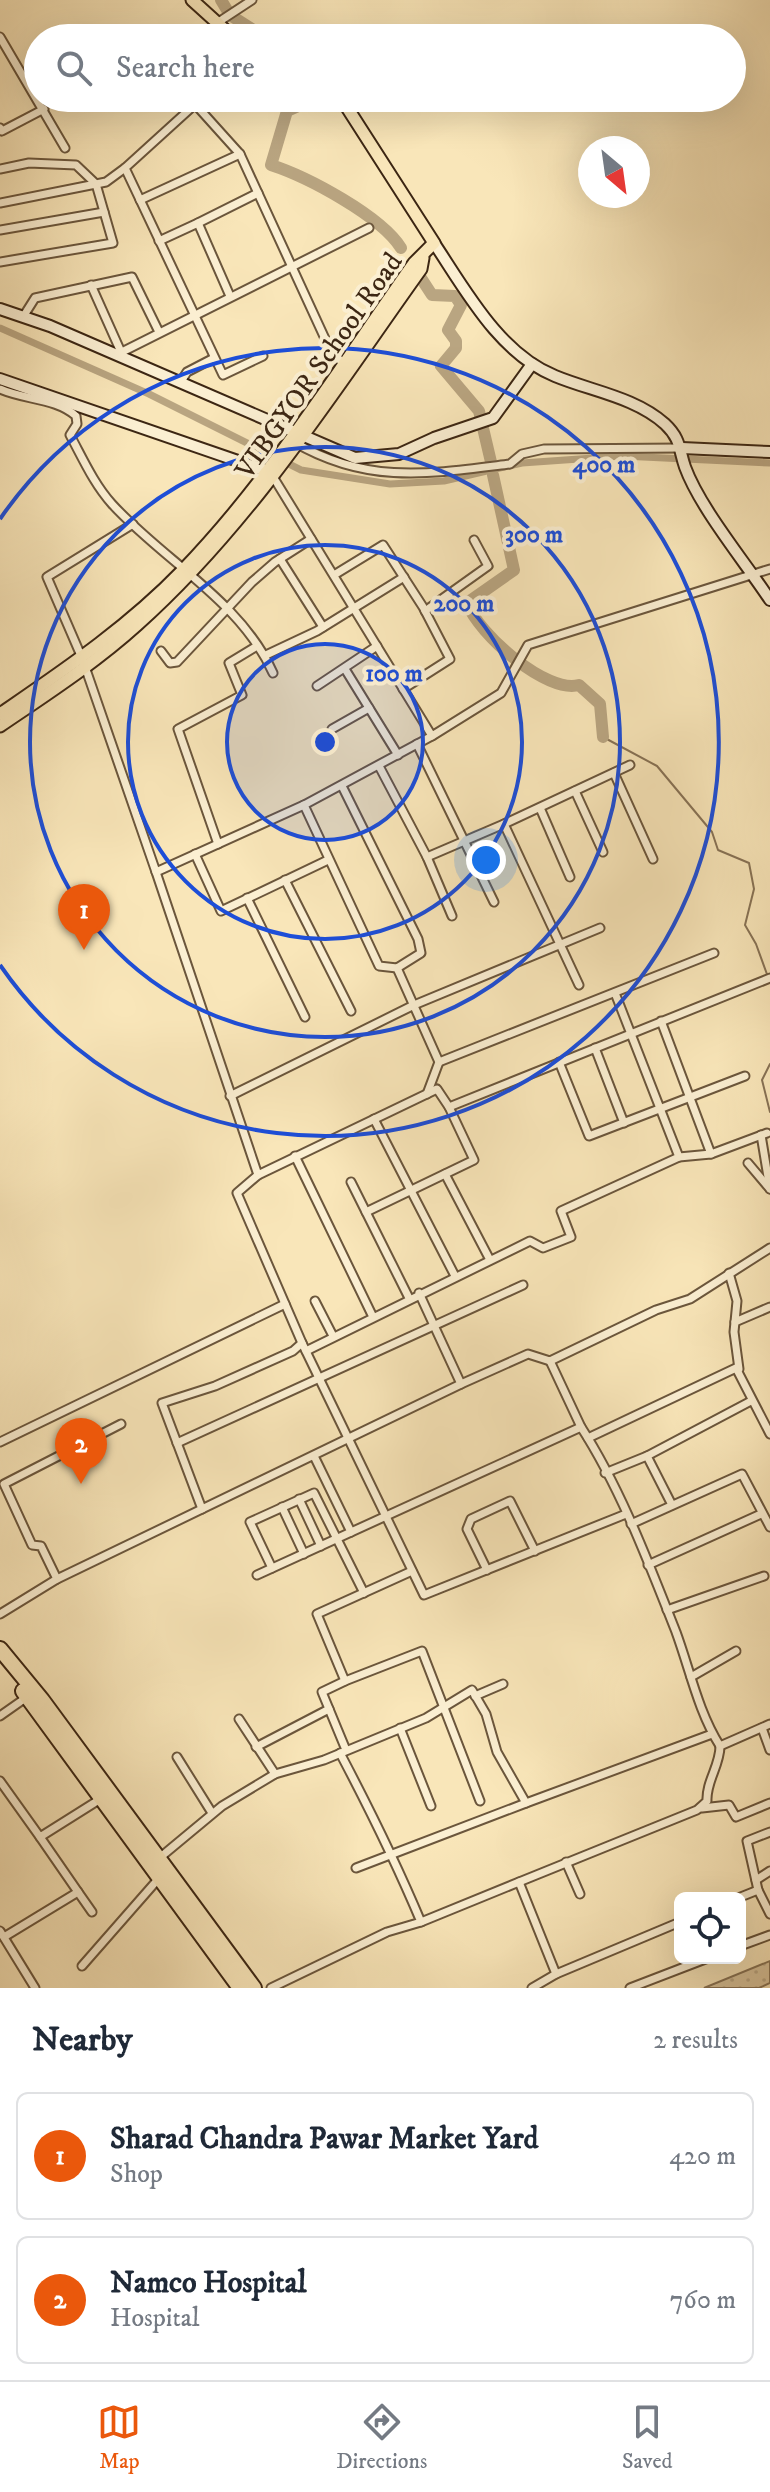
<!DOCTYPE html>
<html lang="en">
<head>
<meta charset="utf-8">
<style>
  body { margin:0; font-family:"IM FELL DW Pica",serif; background:#f6f6f7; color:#1f2937 }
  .controls { position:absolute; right:24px; bottom:24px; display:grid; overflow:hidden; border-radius:12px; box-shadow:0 8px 32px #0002 }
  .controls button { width:72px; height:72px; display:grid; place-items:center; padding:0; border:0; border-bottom:2px solid #e0e1e3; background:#fff; color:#1f2937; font:40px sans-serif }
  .compass { position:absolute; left:578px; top:136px; width:72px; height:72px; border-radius:50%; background:#fff; box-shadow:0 8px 32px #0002; rotate:151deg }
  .you { position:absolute; left:486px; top:860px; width:28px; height:28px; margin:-20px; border:6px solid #fff; border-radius:50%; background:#1a73e8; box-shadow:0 0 0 12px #1a73e833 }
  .badge { display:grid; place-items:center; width:52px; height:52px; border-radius:50%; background:#ea580c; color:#fff; font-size:26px; font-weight:700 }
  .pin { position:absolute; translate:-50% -66px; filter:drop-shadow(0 2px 4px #0008) }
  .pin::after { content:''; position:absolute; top:42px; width:28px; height:24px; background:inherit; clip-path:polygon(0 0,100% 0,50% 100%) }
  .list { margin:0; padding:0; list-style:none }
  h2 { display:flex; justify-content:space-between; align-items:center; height:104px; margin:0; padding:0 32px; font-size:34px }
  h2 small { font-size:26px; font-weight:400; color:#747a83 }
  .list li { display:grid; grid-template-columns:52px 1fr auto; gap:24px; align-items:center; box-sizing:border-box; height:128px; margin:0 16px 16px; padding:0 16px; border:2px solid #e0e1e3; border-radius:12px }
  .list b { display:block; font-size:30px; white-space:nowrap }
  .list p { margin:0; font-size:26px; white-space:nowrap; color:#747a83 }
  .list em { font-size:26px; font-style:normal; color:#747a83 }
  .icon { flex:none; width:44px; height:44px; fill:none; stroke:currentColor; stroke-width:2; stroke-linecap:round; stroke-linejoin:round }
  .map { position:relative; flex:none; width:770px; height:1988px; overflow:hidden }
  .search { position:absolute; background:#fff; box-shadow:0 8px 32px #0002; left:24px; right:24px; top:24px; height:88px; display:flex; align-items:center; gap:20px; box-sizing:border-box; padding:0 28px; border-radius:44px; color:#747a83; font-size:30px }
  .sheet { height:392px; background:#fff }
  nav { display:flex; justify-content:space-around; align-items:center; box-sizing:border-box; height:112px; border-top:2px solid #e0e1e3; background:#fff; font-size:22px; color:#747a83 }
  nav a { display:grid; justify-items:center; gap:4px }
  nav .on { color:#ea580c }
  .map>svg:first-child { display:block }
  .grass { fill:url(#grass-dots); stroke:#8a7658; stroke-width:2 }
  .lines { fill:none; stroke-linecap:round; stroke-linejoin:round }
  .stream { stroke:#877255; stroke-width:2 }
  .canal { stroke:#b9a581; stroke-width:7 }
  .river { stroke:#b9a581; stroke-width:12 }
  .street-casing { stroke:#6b563c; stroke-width:11 }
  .secondary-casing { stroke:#3c2613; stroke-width:14 }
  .primary-casing { stroke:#3c2613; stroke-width:15 }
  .highway-casing { stroke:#3c2613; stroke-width:18 }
  .street { stroke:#fbefd2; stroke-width:7 }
  .secondary { stroke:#fbefd2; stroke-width:10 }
  .primary { stroke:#f9e6b9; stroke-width:11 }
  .highway { stroke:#f9e6b9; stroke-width:14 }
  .ring { fill:none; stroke:#1d4ed8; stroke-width:4 }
  .labels { text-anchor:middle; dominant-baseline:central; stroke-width:8; stroke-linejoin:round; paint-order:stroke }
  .street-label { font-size:28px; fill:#3c2613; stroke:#fbefd2 }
  .centre { fill:#1d4ed8; stroke:#fbefd2; stroke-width:4 }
  .ring-label { font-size:24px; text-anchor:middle; font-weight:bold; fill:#1d4ed8; stroke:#fbefd2; stroke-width:8; stroke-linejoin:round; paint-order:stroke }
</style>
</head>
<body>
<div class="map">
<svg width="770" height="1988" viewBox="0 0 770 1988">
  <defs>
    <pattern id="grass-dots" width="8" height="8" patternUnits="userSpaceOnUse" patternTransform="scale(2)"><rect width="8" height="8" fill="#d9c59d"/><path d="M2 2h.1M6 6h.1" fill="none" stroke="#bba986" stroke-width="1.8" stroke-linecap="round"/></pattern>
  </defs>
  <rect width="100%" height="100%" fill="#f9e6b9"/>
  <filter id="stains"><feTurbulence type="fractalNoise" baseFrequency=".0025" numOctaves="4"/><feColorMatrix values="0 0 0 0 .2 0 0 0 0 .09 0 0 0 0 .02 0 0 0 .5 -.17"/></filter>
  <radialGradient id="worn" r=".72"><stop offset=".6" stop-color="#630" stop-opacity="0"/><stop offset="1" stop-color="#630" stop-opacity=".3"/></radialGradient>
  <!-- grass -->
  <path class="grass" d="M770,1961V1983L759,1988H704Z"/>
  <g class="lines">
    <!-- stream -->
    <g class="stream">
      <path d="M603,737L657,766L712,832L718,850L749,863L754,889L745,925L756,944L768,977"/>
      <path d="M770,1064L762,1080L770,1112"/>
    </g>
    <!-- canal -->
    <path class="canal" d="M0,328L149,394L301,470L390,484L444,481L522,463L622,456L770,463"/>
    <!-- river -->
    <g class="river">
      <path d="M221,0L230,15L266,38"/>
      <path d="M297,98L296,107L287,111L271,165C308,177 381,216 401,248"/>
      <path d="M419,275L432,295L455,296L461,305L448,330L456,341V348L441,366L479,411L491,462"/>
      <path d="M493,475L514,570L467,603C479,635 547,694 579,685L600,704L603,737"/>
    </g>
    <!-- street casing -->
    <g class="street-casing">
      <g id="street">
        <path d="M217,23L252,0"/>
        <path d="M0,37L65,148"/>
        <path d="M202,98L125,168L223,375L263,356"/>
        <path d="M195,104L240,154L327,343L345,367"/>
        <path d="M0,128L2,131L44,109"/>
        <path d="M0,169L29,163L76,165L96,184L113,243L0,262"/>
        <path d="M140,200L240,154"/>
        <path d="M0,203L106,182L125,168"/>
        <path d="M198,223L258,193"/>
        <path d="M0,230L104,212"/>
        <path d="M159,241L198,223L230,296"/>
        <path d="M91,285L121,352"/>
        <path d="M23,317L35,298L132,277L159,332"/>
        <path d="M116,355L369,228"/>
        <path d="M180,383L187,372L214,358"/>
        <path d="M0,389C24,400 56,398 76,416L77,424L70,435C83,459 94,484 112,504C164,561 241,601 273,673"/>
        <path d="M294,442C367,485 430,474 510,464L522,454L544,449L682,448"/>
        <path d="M272,475L432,736L501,693L528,645L770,569"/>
        <path d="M133,524L47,577L82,658L156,872"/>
        <path d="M280,559L323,627"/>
        <path d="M334,575L383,545L423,607L450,659L403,689"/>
        <path d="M425,611L488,566L474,540"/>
        <path d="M161,651L170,663L177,662L252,582L275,562L311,539"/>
        <path d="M266,655L317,631L404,577"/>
        <path d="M345,669L398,755"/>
        <path d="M317,686L377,646"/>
        <path d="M332,729L369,708"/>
        <path d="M432,736L304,805L156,872L258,1175L237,1193L302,1343L424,1595L626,1514"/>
        <path d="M417,744L494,902"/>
        <path d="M379,766L427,857L452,916"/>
        <path d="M614,773L653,859"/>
        <path d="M575,791L603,852"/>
        <path d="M304,805L379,966L397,968L421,953L418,939L342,786"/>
        <path d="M540,808L570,877"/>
        <path d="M504,824L630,765"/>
        <path d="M218,844L178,729L242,695L229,663L257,646"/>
        <path d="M195,854L221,911L328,860"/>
        <path d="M427,857L504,824L579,985"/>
        <path d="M285,880L351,1011"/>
        <path d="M247,898L305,1017"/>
        <path d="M397,968L439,1062L427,1094"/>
        <path d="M661,1021L711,1154L767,1133"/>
        <path d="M595,1048L624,1123"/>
        <path d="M439,1062L714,953"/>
        <path d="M559,1062L589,1136L745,1076"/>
        <path d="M230,1096L414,1005L600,928"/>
        <path d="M374,1119L455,1276"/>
        <path d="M761,1135L770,1189"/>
        <path d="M295,1156L372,1315"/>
        <path d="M679,1157L711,1154"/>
        <path d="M748,1163L770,1189"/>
        <path d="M445,1174L490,1260"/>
        <path d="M258,1175L437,1089L449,1107L770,978"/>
        <path d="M351,1182L409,1298"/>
        <path d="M366,1212L474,1160L449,1107"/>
        <path d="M729,1273L737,1301L734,1332L739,1369"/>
        <path d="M419,1293L461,1384"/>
        <path d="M315,1301L333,1336"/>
        <path d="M735,1322L770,1307"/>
        <path d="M306,1351L530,1241L543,1248L571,1237L561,1211L679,1157L615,993"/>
        <path d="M550,1361L581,1427"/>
        <path d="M588,1438L736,1368L770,1434"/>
        <path d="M0,1442L285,1304"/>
        <path d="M177,1443L523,1285"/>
        <path d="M314,1456L351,1532"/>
        <path d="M647,1456L672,1505"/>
        <path d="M605,1473L647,1456L751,1401"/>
        <path d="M299,1499L321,1546"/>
        <path d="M282,1507L304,1554"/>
        <path d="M202,1509L162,1403L215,1386L293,1351L302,1343"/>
        <path d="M631,1524L742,1474L770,1527"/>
        <path d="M648,1565L761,1514"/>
        <path d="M272,1568L250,1522L314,1493L364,1593"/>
        <path d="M487,1570L467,1529L471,1519L510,1501L535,1551"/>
        <path d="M412,1571L317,1614L345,1681L422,1651L480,1801"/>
        <path d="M257,1575L581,1427C621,1489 649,1564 676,1632C690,1670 698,1711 720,1746L770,1724"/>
        <path d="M57,1579L41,1546L32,1545L4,1484L121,1424"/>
        <path d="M667,1610L764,1576"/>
        <path d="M0,1614L57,1579L461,1384L528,1354L550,1361L656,1310L690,1299L770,1248"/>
        <path d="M691,1677L736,1651"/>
        <path d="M345,1681L322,1692L346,1750"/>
        <path d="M475,1696L503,1684"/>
        <path d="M0,1716L27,1697"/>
        <path d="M239,1719L275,1774"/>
        <path d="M400,1728L431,1806"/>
        <path d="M762,1728L770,1750"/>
        <path d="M256,1747L329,1709"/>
        <path d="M177,1757L212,1813"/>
        <path d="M0,1781L40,1837L102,1798"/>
        <path d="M702,1808L729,1805L736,1817L770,1803"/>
        <path d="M40,1837L78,1892"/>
        <path d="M157,1860L222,1806L275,1774L324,1760L426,1718L472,1690L486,1714L497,1752L526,1803L712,1734"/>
        <path d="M566,1862L580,1894"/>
        <path d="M356,1868L526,1803"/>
        <path d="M756,1880L770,1871"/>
        <path d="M519,1882L697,1810L707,1801C706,1781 720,1766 720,1746"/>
        <path d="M758,1890L747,1841L770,1832"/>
        <path d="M738,1898L758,1890L770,1914"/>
        <path d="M421,1922L519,1882L556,1974"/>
        <path d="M0,1931L35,1988"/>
        <path d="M4,1937L78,1892L92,1912"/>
        <path d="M740,1946L770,1935"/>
        <path d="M82,1966L160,1877"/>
        <path d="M271,1988L387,1932L421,1922C397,1865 369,1808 340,1753"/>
        <path d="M532,1988L556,1974L680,1922"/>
        <path d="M630,1988L708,1958"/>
      </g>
    </g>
    <!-- secondary casing -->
    <g class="secondary-casing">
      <g id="secondary">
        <path d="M434,243C466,291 499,353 555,376C591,391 635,397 665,424C681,439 679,450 685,467C700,508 745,562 770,600"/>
        <path d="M0,309L50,326L355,458L399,454L434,438L493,418L532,364"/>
        <path d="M0,379L267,471"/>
        <path d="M682,448L770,452"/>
      </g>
    </g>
    <!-- primary casing -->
    <g class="primary-casing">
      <g id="primary">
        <path d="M192,0L234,38"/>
        <path d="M0,714C64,670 128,627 182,571C271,479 340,367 414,263L434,243L341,98"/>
        <path d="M0,726C47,694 95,663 137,625C251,523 333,392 421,269L423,258"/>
      </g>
    </g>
    <!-- highway casing -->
    <g class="highway-casing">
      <g id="highway">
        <path d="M0,1649L42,1700L254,1988"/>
        <path d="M23,1691L240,1988"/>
      </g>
    </g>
    <!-- street -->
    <use href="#street" class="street"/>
    <!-- secondary -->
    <use href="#secondary" class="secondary"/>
    <!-- primary -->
    <use href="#primary" class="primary"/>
    <!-- highway -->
    <use href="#highway" class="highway"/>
  </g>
  <!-- distance rings -->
  <circle cx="325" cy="742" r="98" fill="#1d4ed8" fill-opacity=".12"/>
  <g class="ring">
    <circle cx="325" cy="742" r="98"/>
    <circle cx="325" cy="742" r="197"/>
    <circle cx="325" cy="742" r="295"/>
    <path d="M0 519A394 394 0 1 1 0 965"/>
  </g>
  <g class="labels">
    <!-- street labels -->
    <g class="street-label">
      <text transform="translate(319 366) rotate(-55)">VIBGYOR School Road</text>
    </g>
  </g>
  <circle cx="325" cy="742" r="12" class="centre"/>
  <g class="ring-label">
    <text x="604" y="472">400 m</text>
    <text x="534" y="542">300 m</text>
    <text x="464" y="611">200 m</text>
    <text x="394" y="681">100 m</text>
  </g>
  <rect width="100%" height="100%" filter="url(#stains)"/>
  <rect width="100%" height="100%" fill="url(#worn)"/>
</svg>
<div class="controls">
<button><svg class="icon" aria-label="locate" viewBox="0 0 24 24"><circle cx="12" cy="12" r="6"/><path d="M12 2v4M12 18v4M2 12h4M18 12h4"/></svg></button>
</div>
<svg class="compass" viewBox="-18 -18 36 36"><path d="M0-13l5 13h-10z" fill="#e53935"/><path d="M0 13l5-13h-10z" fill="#747a83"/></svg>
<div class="you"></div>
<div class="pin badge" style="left:84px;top:950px">1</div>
<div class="pin badge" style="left:81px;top:1484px">2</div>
<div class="search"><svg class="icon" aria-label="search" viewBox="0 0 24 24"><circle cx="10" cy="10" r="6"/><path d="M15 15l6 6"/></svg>Search here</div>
</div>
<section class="sheet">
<h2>Nearby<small>2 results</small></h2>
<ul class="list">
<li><span class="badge">1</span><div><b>Sharad Chandra Pawar Market Yard</b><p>Shop</p></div><em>420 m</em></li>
<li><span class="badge">2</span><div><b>Namco Hospital</b><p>Hospital</p></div><em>760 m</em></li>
</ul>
</section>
<nav>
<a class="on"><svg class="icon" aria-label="map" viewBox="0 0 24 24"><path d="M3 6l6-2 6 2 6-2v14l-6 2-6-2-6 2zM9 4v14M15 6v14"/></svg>Map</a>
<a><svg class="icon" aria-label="directions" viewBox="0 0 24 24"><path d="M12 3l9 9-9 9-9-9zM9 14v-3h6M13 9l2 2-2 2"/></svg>Directions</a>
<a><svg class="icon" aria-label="saved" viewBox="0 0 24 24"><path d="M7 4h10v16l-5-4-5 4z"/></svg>Saved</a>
</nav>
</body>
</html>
